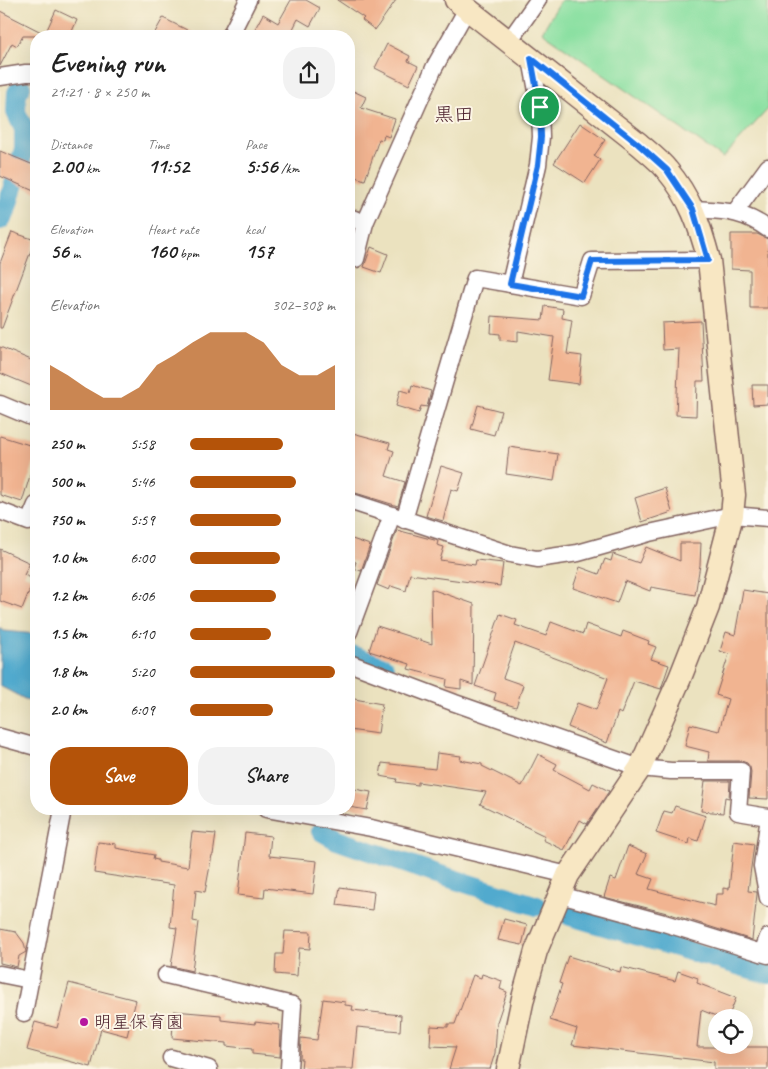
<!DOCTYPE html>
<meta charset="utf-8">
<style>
body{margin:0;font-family:Caveat,"Klee One",sans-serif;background:#f2f2f2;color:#222;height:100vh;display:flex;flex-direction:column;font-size:19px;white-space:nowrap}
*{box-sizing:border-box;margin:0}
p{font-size:16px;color:#767676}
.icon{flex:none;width:28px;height:28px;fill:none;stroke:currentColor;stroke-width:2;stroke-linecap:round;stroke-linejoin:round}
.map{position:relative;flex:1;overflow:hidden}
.panel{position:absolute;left:30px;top:30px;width:325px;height:785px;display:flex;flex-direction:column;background:#fff;border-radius:20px;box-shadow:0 5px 20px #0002}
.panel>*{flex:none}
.controls{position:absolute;left:708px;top:1009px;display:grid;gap:10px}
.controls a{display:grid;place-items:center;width:45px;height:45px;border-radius:50%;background:#fff;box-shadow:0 5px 20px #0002;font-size:25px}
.pin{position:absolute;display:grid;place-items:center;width:42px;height:42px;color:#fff;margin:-21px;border:2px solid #fff;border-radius:50%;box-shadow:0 1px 5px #0007}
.round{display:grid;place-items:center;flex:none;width:52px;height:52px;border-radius:20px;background:#f2f2f2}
.head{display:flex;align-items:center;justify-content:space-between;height:85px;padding:0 20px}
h1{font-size:28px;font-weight:700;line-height:38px}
.metrics{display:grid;grid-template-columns:repeat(3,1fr);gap:8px;height:85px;padding:5px 20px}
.metrics div{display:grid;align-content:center}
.metrics b{font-size:21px;font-weight:700}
.metrics small{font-size:14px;font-weight:400}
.metrics p{font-size:14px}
.chart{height:140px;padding:10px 20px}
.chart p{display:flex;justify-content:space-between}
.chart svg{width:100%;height:90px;margin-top:5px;fill:#b45309;opacity:.7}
.cta{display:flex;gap:10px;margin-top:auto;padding:10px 20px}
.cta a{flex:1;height:58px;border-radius:20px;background:#b45309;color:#fff;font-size:20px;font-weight:700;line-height:58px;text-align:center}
.cta a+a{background:#f2f2f2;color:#222}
ul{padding:0 20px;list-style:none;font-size:16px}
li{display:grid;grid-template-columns:80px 60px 1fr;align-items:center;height:38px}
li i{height:12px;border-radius:6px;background:#b45309}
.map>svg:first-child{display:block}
</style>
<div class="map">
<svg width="768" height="1069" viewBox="0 0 768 1069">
<rect width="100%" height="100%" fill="#fcf5e5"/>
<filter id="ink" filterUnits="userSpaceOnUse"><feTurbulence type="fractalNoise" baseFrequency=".02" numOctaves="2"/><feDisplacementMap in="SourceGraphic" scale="10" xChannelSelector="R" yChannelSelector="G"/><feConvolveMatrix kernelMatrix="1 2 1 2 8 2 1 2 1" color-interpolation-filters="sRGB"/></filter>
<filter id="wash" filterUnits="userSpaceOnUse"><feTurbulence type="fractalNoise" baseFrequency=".0096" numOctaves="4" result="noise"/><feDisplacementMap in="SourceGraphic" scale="20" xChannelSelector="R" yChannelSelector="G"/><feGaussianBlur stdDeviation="1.12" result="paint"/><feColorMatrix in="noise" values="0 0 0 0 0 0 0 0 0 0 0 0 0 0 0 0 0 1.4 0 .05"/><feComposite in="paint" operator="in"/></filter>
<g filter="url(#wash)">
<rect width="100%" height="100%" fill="#ebe2bf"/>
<path fill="#8be0a2" stroke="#6a8066" d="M 561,0 L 768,0 L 768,109 L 723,158 L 542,32 Z"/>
<path fill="#51aace" stroke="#4e647c" d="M 0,628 L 4,631 L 36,634 L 36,705 L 0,686 Z"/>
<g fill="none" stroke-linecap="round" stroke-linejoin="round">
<g stroke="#51aace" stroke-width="20">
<path d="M 0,220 L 5,214 L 24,149 L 24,129 L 16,112 L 17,93 L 21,87"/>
<path d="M 349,654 L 384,667"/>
<path d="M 321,831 L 337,840 L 428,871 L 537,906"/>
<path d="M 570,916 L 768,974"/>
</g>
</g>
<g id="blocks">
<g fill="#f1b491">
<path d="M 291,0 L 306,0 L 320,8 L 310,26 L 298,19 L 292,31 L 302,36 L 251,36 L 263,14 L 278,23 Z"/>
<path d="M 337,0 L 396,0 L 375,30 L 362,20 L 364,18 Z"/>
<path d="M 56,10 L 77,20 L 70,36 L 23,36 L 17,46 L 12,43 L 0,66 L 0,11 L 45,34 Z"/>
<path d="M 163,18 L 199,36 L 153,36 Z"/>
<path d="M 387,44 L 410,56 L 408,61 L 418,66 L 409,85 L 375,68 Z"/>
<path d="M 349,89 L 366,97 L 361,108 L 395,119 L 389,137 L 384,135 L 383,140 L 379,139 L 365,180 L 349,175 Z"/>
<path d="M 580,123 L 605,140 L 594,156 L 600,160 L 585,183 L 554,163 Z"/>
<path d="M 0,151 L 36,166 L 36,192 L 0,176 Z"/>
<path d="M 12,232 L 35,240 L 2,328 L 0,328 L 0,263 Z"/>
<path d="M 731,234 L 757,234 L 768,239 L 768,308 L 750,308 L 750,270 L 731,269 Z"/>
<path d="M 371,247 L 388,254 L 381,273 L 364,267 Z"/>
<path d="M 545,306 L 563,309 L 562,318 L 572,320 L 567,354 L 582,356 L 579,384 L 548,380 L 554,337 L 518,331 L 518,342 L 500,340 L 500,334 L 491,333 L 492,316 L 543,320 Z"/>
<path d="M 701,321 L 704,381 L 697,381 L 696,416 L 676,415 L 679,349 L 663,350 L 662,323 Z"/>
<path d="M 0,347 L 36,362 L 36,388 L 0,373 Z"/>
<path d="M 412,385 L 431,391 L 427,407 L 421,406 L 419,413 L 396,406 L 400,390 L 410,393 Z"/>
<path d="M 752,385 L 768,385 L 768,404 L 753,405 Z"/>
<path d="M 478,405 L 501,411 L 494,435 L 471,429 Z"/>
<path d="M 349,432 L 390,443 L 388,449 L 394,451 L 386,476 L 405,482 L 398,506 L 349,491 Z"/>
<path d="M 0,436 L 36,447 L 36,456 L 22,502 L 0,495 Z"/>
<path d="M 509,447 L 558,454 L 554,481 L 506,474 Z"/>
<path d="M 441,466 L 464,473 L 458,491 L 451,489 L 443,521 L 426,516 Z"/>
<path d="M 665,488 L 672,512 L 642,522 L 635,498 Z"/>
<path d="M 397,530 L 438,541 L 437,545 L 444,547 L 440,560 L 475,565 L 476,560 L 503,563 L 500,586 L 410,574 L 406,591 L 391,586 L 389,590 L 377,585 Z"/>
<path d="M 349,538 L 370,545 L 361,571 L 354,568 L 356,562 L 349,560 Z"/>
<path d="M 680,543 L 701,543 L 700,565 L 695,595 L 651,587 L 650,591 L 625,581 L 617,603 L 573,588 L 580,567 L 599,574 L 605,559 L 611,561 L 613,554 L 639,563 L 646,547 L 680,561 Z"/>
<path d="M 0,549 L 30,563 L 24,575 L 34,579 L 22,609 L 0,601 Z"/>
<path d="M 431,589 L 474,604 L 473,685 L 461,681 L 461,689 L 446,687 L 447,679 L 408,669 L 410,664 L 369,651 L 377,626 L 432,644 Z"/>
<path d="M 743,590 L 768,594 L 768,799 L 749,798 L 751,772 L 750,767 L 747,763 L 741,761 L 708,761 L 709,752 L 685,746 L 690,724 L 719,731 L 728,699 L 716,695 L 729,654 L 720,651 L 726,632 L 735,635 Z"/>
<path d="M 500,614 L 517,620 L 515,625 L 546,636 L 551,622 L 583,634 L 586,624 L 621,637 L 623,631 L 649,641 L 648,644 L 656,647 L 651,659 L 669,665 L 661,689 L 634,681 L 621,714 L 618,712 L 607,743 L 568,727 L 577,703 L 596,710 L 608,678 L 515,643 L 503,678 L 523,685 L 516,707 L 494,700 L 496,693 L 475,686 Z"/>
<path d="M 349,698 L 382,704 L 378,734 L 349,730 Z"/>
<path d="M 437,753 L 461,756 L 460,760 L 482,764 L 482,766 L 522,786 L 538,754 L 557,764 L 554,770 L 590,789 L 593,783 L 609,791 L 587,824 L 580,820 L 564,850 L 543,840 L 545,836 L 480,804 L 486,792 L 418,782 L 418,785 L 396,782 L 397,779 L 380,776 L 382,763 L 435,769 Z"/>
<path d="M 705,781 L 730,781 L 729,798 L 725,797 L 723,813 L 701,811 Z"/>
<path d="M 349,788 L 371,792 L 367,810 L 349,807 Z"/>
<path d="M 675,806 L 706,816 L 698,841 L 690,838 L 689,844 L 656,833 L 664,811 L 672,813 Z"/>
<path d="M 192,832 L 216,834 L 213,855 L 212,855 L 205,892 L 196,890 L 193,921 L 198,922 L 192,971 L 171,966 L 177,928 L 170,927 L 174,885 L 94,873 L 98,842 L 116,844 L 116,848 L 154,855 L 153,859 L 158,860 L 158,862 L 188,867 Z"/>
<path d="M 245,833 L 271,836 L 269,856 L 317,861 L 313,894 L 265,888 L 264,898 L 238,895 Z"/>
<path d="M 734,841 L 754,844 L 748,891 L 757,892 L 757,894 L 752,940 L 667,913 L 604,897 L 610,878 L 616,880 L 628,846 L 647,854 L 638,874 L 653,879 L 649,889 L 715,906 L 716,894 L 723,894 L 723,888 L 729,889 Z"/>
<path d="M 340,887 L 374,892 L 372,910 L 337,905 Z"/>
<path d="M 504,919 L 527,925 L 522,945 L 498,940 Z"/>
<path d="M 0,929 L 16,932 L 24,943 L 26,952 L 19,956 L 17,967 L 0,963 Z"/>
<path d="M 285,931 L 311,932 L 310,949 L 299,948 L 297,976 L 275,974 L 276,954 L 283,954 Z"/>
<path d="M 568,956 L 620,972 L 621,967 L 675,981 L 678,971 L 698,978 L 697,983 L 736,998 L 728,1018 L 721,1018 L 701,1010 L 697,1047 L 768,1047 L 768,1069 L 714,1069 L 714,1062 L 572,1045 L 577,1029 L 550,1020 L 562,984 L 559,983 Z"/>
<path d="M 482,974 L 502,981 L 500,989 L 507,992 L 497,1022 L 495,1053 L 490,1069 L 449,1069 L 456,1047 L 430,1046 L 431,1026 L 448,1027 L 448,1024 L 455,1024 L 473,975 L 481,978 Z"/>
<path d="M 69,983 L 136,1000 L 127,1036 L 101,1029 L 91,1067 L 27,1050 L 35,1022 L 57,1028 Z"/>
<path d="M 323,999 L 345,1002 L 345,1005 L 353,1006 L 352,1010 L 401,1015 L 400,1031 L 357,1027 L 353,1069 L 301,1069 L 302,1059 L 300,1059 L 301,1038 L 317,1040 Z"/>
<path d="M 174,1011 L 221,1015 L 221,1020 L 255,1024 L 255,1022 L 280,1025 L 279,1031 L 281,1031 L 280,1057 L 252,1054 L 252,1049 L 226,1046 L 226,1043 L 172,1038 Z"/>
</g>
</g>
</g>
<g filter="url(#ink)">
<use href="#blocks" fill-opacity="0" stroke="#82635f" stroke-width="1"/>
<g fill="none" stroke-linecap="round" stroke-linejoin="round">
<defs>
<g id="street">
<path d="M 230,36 L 248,0"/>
<path d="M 509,41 L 538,0"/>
<path d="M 0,77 L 26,73 L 36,73"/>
<path d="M 693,209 C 724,211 742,210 768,229"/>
<path d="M 735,212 L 768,167"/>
<path d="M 349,217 L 365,223 L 434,68 L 467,9"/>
<path d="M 356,259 L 365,223"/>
<path d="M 510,284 L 538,165 L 541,137 L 540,107 L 531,59"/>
<path d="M 0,404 L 36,419"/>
<path d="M 349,501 L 510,554 L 537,559 L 578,553 L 649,533 L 732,515 L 768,518"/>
<path d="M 0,511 L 29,522 L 36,505"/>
<path d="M 404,520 L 475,278 L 581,296 L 592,261 L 709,260"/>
<path d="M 349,632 L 392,515"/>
<path d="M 349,663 L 455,703 L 640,768 L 671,771 L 741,771 L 738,812 L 768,817"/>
<path d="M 0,737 L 36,747"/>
<path d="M 266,809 L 371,828 L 568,875"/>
<path d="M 768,824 L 762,866 L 768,898"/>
<path d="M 560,895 L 664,923 L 768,955"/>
<path d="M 762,953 L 768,937"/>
<path d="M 0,974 L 30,980"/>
<path d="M 166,975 L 293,1005 L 289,1069"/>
<path d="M 24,1013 L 63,809"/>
<path d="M 171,1058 L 209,1069"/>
</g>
<path id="secondary" d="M 456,0 L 639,144 C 648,152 659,160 667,170 C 690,197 700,226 709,260 L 734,495 L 732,515 L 708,607 L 680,678 L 640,768 L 568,875 L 536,951 L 523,998 L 508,1069"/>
</defs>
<use href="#street" stroke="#82635f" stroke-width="19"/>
<use href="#secondary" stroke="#82635f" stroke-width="25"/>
<use href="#street" stroke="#fff" stroke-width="16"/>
<use href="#secondary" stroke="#f8e7c3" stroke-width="22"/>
</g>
</g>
<g fill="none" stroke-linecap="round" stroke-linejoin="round" filter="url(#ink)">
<defs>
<path id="route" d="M 531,58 L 638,144 L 667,170 L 693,209 L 708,260 L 592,261 L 581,296 L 510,284 L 538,165 L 541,137 L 540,107 Z"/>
</defs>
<use href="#route" stroke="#fff" stroke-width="10"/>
<use href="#route" stroke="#1a73e8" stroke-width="6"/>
</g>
<circle fill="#b5179e" stroke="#fcf5e5" stroke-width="2" cx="84" cy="1022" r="5"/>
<g text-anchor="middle" stroke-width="4" stroke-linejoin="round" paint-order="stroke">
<g font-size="18" fill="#4a1f2b" stroke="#fcf5e5" text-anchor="start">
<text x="94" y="1028">明星保育園</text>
</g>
<g font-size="20" fill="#4a1f2b" stroke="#fcf5e5">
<text x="454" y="121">黒田</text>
</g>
</g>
</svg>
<div class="controls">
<a><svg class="icon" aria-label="locate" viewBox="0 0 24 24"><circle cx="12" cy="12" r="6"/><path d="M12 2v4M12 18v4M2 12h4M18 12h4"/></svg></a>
</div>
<div class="pin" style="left:540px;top:107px;background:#1e9e55"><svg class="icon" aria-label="arrive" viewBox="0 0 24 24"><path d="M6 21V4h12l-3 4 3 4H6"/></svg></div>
<section class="panel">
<div class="head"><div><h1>Evening run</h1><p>21:21 · 8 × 250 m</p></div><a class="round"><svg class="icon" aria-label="share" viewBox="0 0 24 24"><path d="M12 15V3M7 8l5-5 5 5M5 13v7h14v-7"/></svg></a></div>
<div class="metrics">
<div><p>Distance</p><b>2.00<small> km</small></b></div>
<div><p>Time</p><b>11:52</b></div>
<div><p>Pace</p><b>5:56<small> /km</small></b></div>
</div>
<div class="metrics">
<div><p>Elevation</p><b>56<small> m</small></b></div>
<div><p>Heart rate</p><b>160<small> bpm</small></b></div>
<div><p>kcal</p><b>157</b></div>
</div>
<div class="chart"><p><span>Elevation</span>302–308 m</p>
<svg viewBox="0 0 160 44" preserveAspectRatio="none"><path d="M0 44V22L10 27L20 33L30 38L40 38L50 33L60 22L70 17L80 11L90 6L100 6L110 6L120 11L130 22L140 27L150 27L160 22V44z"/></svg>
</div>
<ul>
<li><b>250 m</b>5:58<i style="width:64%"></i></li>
<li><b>500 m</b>5:46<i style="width:73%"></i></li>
<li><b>750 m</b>5:59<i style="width:63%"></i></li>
<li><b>1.0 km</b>6:00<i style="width:62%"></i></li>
<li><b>1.2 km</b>6:06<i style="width:59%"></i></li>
<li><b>1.5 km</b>6:10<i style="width:56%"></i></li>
<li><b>1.8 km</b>5:20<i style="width:100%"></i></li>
<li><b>2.0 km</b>6:09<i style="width:57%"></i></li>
</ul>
<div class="cta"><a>Save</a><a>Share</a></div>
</section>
</div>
